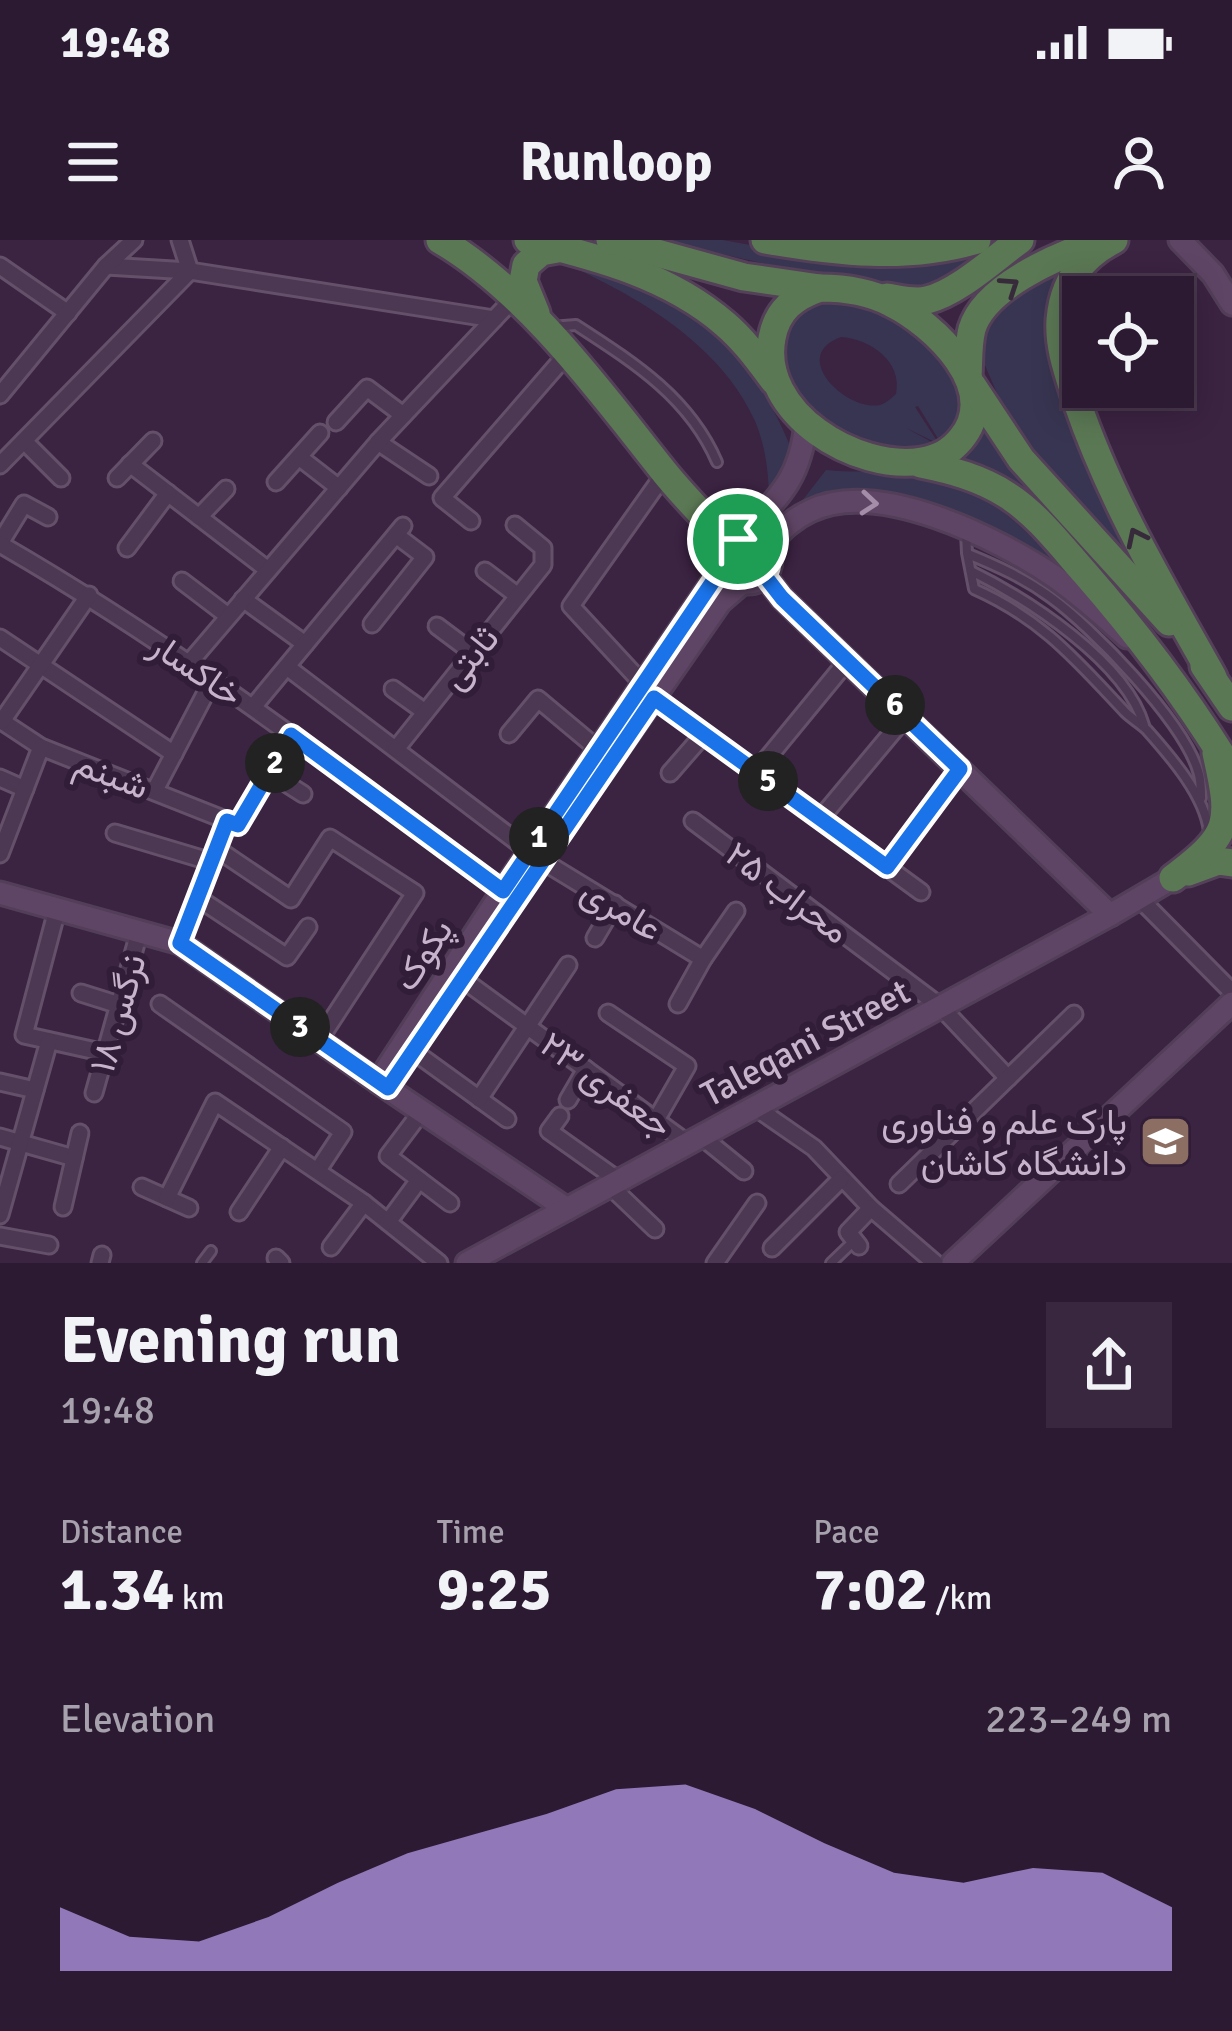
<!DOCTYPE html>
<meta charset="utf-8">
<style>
body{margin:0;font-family:Signika,Vazirmatn,sans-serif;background:#38273e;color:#f1f3f6;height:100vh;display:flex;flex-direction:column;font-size:45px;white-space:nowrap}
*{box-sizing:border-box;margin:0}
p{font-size:39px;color:#a6a1ac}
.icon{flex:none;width:66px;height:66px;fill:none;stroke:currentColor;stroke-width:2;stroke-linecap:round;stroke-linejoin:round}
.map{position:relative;height:1023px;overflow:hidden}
.details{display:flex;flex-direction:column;background:#2c1a32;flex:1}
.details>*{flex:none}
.fabs{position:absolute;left:1062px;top:36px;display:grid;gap:24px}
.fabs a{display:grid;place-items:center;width:132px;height:132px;border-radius:0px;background:#2c1a32;box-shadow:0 6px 30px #0003,0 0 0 3px #48384d;font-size:60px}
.pin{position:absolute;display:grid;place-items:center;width:102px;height:102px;color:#fff;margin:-51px;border:6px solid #fff;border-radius:50%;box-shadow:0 3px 12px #0007}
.km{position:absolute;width:60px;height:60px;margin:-30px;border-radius:50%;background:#222;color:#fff;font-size:33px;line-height:60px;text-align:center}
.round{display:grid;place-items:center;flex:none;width:126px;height:126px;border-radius:0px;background:#38273e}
.summary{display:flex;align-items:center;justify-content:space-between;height:204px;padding:0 60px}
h1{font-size:66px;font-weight:700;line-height:90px}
.figures{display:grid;grid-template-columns:repeat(3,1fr);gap:18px;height:204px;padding:12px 60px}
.figures div{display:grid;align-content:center}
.figures b{font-size:60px;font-weight:700}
.figures small{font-size:33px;font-weight:400}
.figures p{font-size:33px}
.chart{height:336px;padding:24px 60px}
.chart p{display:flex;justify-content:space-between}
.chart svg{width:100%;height:216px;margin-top:12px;fill:#bca0f2;opacity:.7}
.status{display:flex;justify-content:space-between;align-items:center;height:84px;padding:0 60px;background:#2c1a32;direction:ltr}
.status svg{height:33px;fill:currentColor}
header{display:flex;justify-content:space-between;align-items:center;height:156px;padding:0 60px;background:#2c1a32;font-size:54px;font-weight:700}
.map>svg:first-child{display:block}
</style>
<div class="status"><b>19:48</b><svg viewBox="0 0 49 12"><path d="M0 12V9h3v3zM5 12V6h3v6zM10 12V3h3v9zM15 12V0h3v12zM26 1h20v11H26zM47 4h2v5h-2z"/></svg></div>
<header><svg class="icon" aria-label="menu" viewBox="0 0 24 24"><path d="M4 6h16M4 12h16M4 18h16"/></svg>Runloop<svg class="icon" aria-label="person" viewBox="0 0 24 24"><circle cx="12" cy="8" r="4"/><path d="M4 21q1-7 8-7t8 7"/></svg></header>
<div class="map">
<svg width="1232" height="1023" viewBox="0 0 1232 1023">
<rect width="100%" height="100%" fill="#3b2342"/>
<g fill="#383552" fill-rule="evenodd">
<path d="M 661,0 L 723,0 L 794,13 L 956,14 L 1007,1 C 985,14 959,36 936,45 C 900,60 709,10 661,0 Z"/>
<path d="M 550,17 C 590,30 639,39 675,62 C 731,96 766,148 791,208 L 769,254 C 768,228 765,205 755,181 C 719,100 627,50 550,17 Z"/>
<path d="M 1053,32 L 1056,36 L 1044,78 L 1045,101 L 1083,211 L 1138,335 L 1013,190 L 977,107 L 991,69 Z"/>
<path d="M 837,61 L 838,64 L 840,61 C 852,64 866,65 877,70 C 911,84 970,132 962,174 C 960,185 949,196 942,205 L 918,166 L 915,167 L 939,204 L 906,188 L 939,206 C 893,221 834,197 803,161 C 798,154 789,147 786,139 C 784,133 785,126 785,120 C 783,96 786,87 802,69 L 810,73 L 804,68 L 820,62 ZM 841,97 C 871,99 903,122 896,154 C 893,157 885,164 880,165 C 847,172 788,116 841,97 Z"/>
<path d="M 980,171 L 1114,338 L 1109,342 L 953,218 Z"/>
<path d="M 826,230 C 848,233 871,230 893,233 C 980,243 1013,272 1067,338 L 939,272 L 795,270 Z"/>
</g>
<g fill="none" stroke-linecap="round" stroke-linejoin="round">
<defs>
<g id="lane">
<path d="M 551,87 L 576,85 C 633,122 689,157 717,222"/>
<path d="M 966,292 L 967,313 L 974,349 C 1042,379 1076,420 1125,472 C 1132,479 1140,483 1147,490 C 1171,517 1205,556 1209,592"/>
<path d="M 968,314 C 997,326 1024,338 1050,357 C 1092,387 1183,481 1198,531 C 1201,539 1201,550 1201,558"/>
<path d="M 971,331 C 1028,359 1126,422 1144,485"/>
<path d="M 202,1023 L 211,1011"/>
<path d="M 831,1023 L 855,1000"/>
</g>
<g id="street">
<path d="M 0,26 L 68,73"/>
<path d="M 106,26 L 190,31 L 494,79"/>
<path d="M 0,155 L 106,26 L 134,0"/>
<path d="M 336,182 L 367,148 L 403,175"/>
<path d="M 24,201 L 61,238"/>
<path d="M 378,202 L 429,236"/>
<path d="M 299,217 L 339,248"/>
<path d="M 130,224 L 268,330"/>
<path d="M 0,225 L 190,31 L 180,0"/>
<path d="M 117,238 L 153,201"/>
<path d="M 276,242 L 320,193"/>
<path d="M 199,277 L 226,249"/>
<path d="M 471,281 L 442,258 L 567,114"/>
<path d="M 0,303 L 24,264 L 48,277"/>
<path d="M 0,304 C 177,406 339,530 503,651"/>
<path d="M 127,308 L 168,253"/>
<path d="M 485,331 L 518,356"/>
<path d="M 182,341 L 228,376"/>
<path d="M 243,359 L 305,404"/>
<path d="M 372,384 L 425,317 L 396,295"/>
<path d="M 437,386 L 473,413"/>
<path d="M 0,398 L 174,514"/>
<path d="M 189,423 L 378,202 L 514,58"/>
<path d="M 287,427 L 529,611"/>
<path d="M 643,444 L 571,366 L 665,233"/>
<path d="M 393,449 L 425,472"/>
<path d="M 654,457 L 921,652"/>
<path d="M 253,467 L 403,286"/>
<path d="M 0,480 L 41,507 L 228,581"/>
<path d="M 2,481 L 89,355"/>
<path d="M 509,494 L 538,459 L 599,510"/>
<path d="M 396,509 L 543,325 L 543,308 L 515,285"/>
<path d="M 756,532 L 848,420"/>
<path d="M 270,533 L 303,554"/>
<path d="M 670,533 L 704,494"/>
<path d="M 0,538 L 25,549"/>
<path d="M 155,550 L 213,439"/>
<path d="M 820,579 L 906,476"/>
<path d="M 228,581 L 238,585 L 291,495"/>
<path d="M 693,581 L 941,767 L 1008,838"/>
<path d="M 115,593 L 212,622"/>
<path d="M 217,609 L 291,659 L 330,598 L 415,653 L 319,800"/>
<path d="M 0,614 L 41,507"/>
<path d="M 541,620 L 703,719"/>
<path d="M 887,627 L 960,529"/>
<path d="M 198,658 L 287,717 L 308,687"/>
<path d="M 1140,659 L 1232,752"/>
<path d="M 57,670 L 24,795 L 105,813"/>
<path d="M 595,698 L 615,664"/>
<path d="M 180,703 L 228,581"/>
<path d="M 461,738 L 687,903"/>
<path d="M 81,753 L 119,765"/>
<path d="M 160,764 L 343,892 L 318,930"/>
<path d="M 678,764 L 703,719 L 736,671"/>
<path d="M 608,773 L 687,826 L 656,880"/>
<path d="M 413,811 L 507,879"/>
<path d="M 0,842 L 35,850"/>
<path d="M 94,853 L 139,693"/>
<path d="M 479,859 L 568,725"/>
<path d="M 568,860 L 586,829"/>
<path d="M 755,867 L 814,908 L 871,968 L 935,1023"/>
<path d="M 422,871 L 388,916 L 450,963"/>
<path d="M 560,876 L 549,891 L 618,940"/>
<path d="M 701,896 L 744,931"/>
<path d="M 0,897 L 74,918"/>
<path d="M 899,944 L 1074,774"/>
<path d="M 609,945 L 655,989"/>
<path d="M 142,947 L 189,968"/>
<path d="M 167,958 L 215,862 L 364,963 L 439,1023"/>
<path d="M 63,967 L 80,893"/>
<path d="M 239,972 L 282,907"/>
<path d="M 0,975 L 49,801"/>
<path d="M 388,982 L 419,940"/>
<path d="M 0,996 L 49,1005"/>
<path d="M 859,1006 L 848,992 L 871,968"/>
<path d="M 331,1007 L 364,963"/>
<path d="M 772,1008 L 841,939"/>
<path d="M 276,1018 L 281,1023"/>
<path d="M 100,1023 L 102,1015"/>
<path d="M 715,1023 L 757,963"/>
</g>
<g id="secondary">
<path d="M 1180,0 L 1213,34 L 1232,64"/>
<circle cx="748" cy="320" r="23"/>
<path d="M 738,299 C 777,258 800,242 806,183"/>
<path d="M 767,307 C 779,292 792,279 810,271 C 877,238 998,298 1055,337 C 1080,355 1104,376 1127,397"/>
<path d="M 765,336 L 782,358 L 1110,675"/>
<path d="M 552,604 L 720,362 L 742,343"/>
<path d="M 0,653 L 180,703 L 378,842 L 567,969"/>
<path d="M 378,842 L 503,651 L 724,325"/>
<path d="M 467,1023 L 1110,675 L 1173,638"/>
<path d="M 953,1023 L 1232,763"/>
</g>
<g id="highway">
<path d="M 440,0 C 527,51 599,150 661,228 C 682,255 707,279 730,305"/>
<path d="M 528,0 C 597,17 670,36 725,84 C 744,100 759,121 774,141"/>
<path d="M 610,0 L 744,37 L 820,48"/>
<path d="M 765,0 C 836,12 907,21 977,0"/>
<path d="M 1114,0 C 1081,17 1063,42 1060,80 C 1058,108 1069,136 1077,162 C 1110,259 1163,348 1213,437"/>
<path d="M 820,48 C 845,48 868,51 891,63 C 934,84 1003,149 961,199 C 950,212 939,218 922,221 C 857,232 758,173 772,98 C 777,70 794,57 820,48 Z"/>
<path d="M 887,57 C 900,59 914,63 927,60 C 957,53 994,19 1020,0"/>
<path d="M 536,73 L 523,41 L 526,25 L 541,12 L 563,8"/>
<path d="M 968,137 C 969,121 968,104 972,89 C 984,48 1054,17 1093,4"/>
<path d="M 972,145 L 1021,219 L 1169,382"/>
<path d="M 921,224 C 951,230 981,238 1007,255 C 1037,274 1061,306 1085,333 C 1139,395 1189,461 1232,532"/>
<path d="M 1204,426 L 1232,467"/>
<path d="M 1188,632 L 1218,621 L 1232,623"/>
<path d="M 1173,638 C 1231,594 1232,584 1216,513"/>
</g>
</defs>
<use href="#lane" stroke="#645069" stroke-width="14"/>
<use href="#street" stroke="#645069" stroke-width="21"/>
<use href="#secondary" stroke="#523e58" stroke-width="27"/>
<use href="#highway" stroke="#544059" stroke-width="33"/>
<use href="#lane" stroke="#4c3852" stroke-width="8"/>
<use href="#street" stroke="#4c3852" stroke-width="15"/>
<use href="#secondary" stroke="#5f4565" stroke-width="21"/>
<use href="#highway" stroke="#5b7854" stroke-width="27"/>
</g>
<defs><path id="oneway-chevron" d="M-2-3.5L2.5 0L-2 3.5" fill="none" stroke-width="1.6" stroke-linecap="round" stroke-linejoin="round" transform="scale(3)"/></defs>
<g stroke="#372b3b">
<use href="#oneway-chevron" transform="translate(1010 46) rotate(-34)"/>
<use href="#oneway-chevron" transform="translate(1136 297) rotate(-116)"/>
</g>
<use stroke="#a38da8" href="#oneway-chevron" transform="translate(869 263) rotate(5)"/>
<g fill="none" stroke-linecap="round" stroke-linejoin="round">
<defs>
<path id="route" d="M 748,297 C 769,302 775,318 765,336 L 782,358 L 960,529 L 887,627 L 654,458 L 388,848 L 180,703 L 227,581 L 238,585 L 291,495 L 503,651 L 724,325 C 725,308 732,300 748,297 Z"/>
</defs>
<use href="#route" stroke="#fff" stroke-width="24"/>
<use href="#route" stroke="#1a73e8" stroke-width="15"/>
</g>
<defs>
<symbol id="university-square" viewBox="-11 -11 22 22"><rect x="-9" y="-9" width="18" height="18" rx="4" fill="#8d6e63" stroke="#311d37"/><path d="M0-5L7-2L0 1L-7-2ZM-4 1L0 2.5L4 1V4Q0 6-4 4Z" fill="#fff"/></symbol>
</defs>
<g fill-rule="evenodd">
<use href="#university-square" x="1136" y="872" width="59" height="59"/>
</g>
<g text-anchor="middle" stroke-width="12" stroke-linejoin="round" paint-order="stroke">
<g font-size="36" fill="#c7b4cc" stroke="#311d37">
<text transform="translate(469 417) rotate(-51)" y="13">ثابتی</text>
<text transform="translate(197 429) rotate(34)" y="13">خاکسار</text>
<text transform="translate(112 534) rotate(21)" y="13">شبنم</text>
<text transform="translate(788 652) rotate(37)" y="13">محراب ۲۵</text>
<text transform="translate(622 669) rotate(31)" y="13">عامری</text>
<text transform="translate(422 714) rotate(-57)" y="13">پکوک</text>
<text transform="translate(117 773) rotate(-74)" y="13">نرگس ۱۸</text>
<text transform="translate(805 802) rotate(-28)" y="13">Taleqani Street</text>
<text transform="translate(607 844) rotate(36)" y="13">جعفری ۲۳</text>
</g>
<g font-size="36" fill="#c7b4cc" stroke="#311d37" text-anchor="end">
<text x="1127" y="894">پارک علم و فناوری<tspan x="1127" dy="41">دانشگاه کاشان</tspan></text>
</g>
</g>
</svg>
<div class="fabs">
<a><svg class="icon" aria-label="locate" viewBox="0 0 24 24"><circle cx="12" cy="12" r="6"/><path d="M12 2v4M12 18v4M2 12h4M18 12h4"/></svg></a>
</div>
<div class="pin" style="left:738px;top:299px;background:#1e9e55"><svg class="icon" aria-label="arrive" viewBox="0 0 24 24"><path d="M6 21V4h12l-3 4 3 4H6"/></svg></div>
<b class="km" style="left:539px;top:597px">1</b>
<b class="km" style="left:275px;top:523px">2</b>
<b class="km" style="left:300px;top:787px">3</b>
<b class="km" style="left:768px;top:541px">5</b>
<b class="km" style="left:895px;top:465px">6</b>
</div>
<section class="details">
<div class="summary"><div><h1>Evening run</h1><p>19:48</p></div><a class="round"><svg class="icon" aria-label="share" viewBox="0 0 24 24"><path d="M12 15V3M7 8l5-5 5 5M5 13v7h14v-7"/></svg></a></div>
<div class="figures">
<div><p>Distance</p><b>1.34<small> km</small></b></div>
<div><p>Time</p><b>9:25</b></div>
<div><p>Pace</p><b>7:02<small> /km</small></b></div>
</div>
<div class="chart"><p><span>Elevation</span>223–249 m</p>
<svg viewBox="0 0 160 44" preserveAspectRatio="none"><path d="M0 44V31L10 37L20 38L30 33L40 26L50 20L60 16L70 12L80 7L90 6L100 11L110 18L120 24L130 26L140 23L150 24L160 31V44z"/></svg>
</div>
</section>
